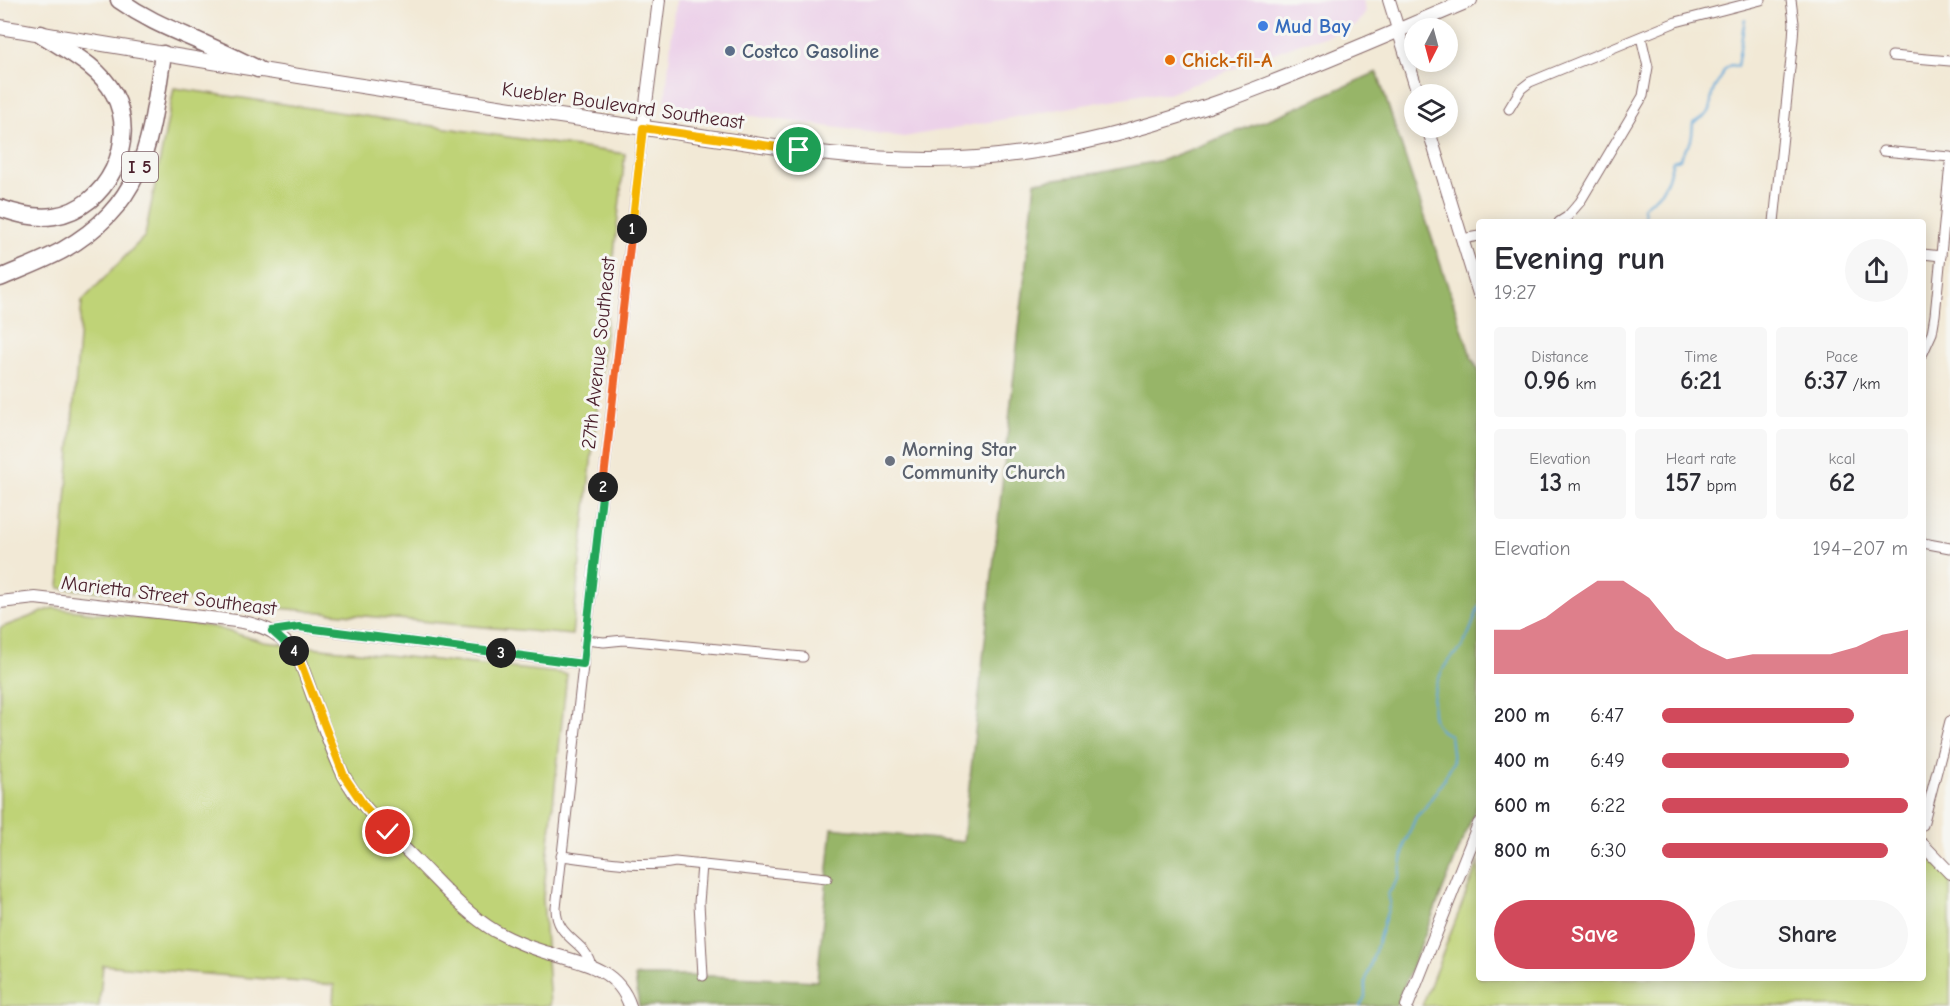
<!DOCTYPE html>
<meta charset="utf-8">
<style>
body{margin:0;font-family:"Comic Neue",sans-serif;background:#f7f7f7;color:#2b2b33;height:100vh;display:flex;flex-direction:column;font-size:22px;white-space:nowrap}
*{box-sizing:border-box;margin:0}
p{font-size:20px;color:#7c7c81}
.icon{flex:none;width:33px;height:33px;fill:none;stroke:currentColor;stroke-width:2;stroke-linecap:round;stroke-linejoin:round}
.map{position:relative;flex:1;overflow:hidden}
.panel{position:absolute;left:1476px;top:219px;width:450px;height:762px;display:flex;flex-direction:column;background:#fff;border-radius:6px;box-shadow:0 3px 15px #0003}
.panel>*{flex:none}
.needle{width:39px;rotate:186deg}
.buttons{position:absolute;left:1404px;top:18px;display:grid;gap:12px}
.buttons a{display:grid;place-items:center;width:54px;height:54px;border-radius:50%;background:#fff;box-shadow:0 3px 15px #0003;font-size:30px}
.pin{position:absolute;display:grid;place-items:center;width:51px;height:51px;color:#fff;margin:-26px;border:3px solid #fff;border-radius:50%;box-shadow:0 2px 6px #0007}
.km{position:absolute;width:30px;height:30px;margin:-15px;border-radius:50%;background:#222;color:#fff;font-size:16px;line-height:30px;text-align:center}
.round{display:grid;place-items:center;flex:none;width:63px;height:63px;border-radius:32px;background:#f7f7f7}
.overview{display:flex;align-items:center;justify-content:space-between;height:102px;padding:0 18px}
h1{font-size:33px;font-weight:700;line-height:45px}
.stats{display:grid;grid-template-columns:repeat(3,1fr);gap:9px;height:102px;padding:6px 18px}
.stats div{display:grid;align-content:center;border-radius:6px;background:#f7f7f7;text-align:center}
.stats b{font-size:26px;font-weight:700}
.stats small{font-size:16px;font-weight:400}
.stats p{font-size:16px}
.chart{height:168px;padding:12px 18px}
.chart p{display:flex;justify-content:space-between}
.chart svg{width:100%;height:108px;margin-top:6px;fill:#d1495b;opacity:.7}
.cta{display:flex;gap:12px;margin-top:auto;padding:12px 18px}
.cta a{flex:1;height:69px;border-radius:36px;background:#d1495b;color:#fff;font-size:24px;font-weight:700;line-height:69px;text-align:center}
.cta a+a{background:#f7f7f7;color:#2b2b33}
ul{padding:0 18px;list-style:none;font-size:20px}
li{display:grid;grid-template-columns:96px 72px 1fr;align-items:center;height:45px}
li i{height:15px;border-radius:8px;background:#d1495b}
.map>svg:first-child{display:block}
</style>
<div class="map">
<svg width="1950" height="1006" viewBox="0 0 1950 1006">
<rect width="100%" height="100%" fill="#f6f6f2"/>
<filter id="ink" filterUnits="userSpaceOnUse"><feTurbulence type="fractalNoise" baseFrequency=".0167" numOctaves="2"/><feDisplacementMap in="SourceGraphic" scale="12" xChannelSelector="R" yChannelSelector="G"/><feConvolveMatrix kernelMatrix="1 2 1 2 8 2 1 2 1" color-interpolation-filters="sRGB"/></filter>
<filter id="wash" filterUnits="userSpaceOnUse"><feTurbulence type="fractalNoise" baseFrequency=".008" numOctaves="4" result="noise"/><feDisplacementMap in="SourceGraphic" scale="24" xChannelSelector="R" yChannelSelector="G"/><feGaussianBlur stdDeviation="1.35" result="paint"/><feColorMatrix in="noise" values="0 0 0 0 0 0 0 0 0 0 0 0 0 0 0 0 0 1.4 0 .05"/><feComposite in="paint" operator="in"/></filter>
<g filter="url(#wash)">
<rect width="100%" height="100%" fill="#f2e9d6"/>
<path fill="#ecd1e9" d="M 675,0 L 1363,0 L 1366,12 L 1357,25 L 1327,36 L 1300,43 L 1168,94 L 1145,94 L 904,137 L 665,104 Z"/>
<g fill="#bfd377" stroke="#847951" stroke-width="1.5">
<path d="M 174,88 L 625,154 L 572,635 L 59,588 L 82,301 L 145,236 Z"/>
<path d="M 53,608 L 214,627 L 264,642 L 567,674 L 543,898 L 550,1006 L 333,1006 L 334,985 L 103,965 L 99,1006 L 0,1006 L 0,628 Z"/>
<path d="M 1923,852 L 1950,877 L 1950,1006 L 1422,1006 L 1479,861 L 1479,978 L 1923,978 Z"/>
</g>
<path fill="#97b568" stroke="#706a4a" stroke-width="1.5" d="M 1377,72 L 1472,359 L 1479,371 L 1479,800 L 1396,1006 L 639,1006 L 635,976 L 711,976 L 817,981 L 832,828 L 963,842 L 1035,182 L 1098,173 L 1163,160 L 1282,114 Z"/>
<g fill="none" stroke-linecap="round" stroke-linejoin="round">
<g stroke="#63a8d9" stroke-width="2">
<path d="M 1644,222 L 1645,213 L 1643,207 C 1665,191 1666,187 1673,161 L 1680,159 C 1682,149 1686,150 1690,143 C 1693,136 1692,130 1693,123 C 1722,108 1704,108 1715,87 C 1719,80 1722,79 1724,70 L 1730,65 L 1737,66 L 1745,19"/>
<path d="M 1360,1006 L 1365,997 L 1365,983 L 1390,903 L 1388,894 L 1399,878 L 1405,843 L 1416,817 L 1424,809 L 1443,781 L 1453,762 L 1450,735 C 1420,725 1435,678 1449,660 C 1452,656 1457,654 1460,650 C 1469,637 1474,621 1479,606"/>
</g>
</g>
</g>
<g filter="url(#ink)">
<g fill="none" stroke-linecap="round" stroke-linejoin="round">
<defs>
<g id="street">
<path d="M 1892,56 L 1950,61"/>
<path d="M 1509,109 L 1521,89 L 1530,82 L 1676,22 L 1761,0"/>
<path d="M 1883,151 L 1950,157"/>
<path d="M 1559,222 L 1567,217 L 1580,202 L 1643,96 L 1648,67 L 1641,37"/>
<path d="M 1774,222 L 1793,39 L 1794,23 L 1791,0"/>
<path d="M 1462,239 L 1479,236"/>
<path d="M 1923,254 L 1941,256"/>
<path d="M 1923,353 L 1932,333 L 1935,315 L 1950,164"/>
<path d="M 1923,543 L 1950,548"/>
<path d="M 272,631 L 299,627 L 583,664"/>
<path d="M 585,640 L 604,642 L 624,640 L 803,657"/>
<path d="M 1923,825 L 1950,721"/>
<path d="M 561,856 C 598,860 637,869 675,862 L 827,878"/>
<path d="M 702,865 L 699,903 L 703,976"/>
<path d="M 591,965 C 585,940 556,939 556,908 L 643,128"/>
</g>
<g id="secondary">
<path d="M 1389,0 L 1418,94"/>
<path d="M 643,128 L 659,0"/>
<path d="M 1428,128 L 1479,294"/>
<path d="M 0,602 L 35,598 L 236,621 C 264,625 284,634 299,659 C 314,697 325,737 343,774 C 360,808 391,834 417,861 C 442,886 465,913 495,931 C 510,939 526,946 542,951 C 577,962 617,966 630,1006"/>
<path d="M 1923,845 L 1950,873"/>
<path d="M 1407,1006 L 1479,824"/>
</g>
<path id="primary" d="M 0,27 C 219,63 438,100 659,130 C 749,142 838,160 929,160 C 967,160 1005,156 1042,150 C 1188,126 1334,57 1470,0"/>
<g id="highway">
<path d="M 119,0 C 147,20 171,29 203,43 C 221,51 240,60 258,69"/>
<path d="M 0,208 C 17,214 35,219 54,216 C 107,208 139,142 114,94 C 99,66 67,51 41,34"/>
<path d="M 0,278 C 21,269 43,261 63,250 C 147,202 150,140 163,54"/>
</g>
</defs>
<use href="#street" stroke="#856667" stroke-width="11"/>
<use href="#secondary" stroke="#856667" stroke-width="14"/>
<use href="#primary" stroke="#856667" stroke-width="16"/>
<use href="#highway" stroke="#856667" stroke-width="19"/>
<use href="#street" stroke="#fff" stroke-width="9"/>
<use href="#secondary" stroke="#fff" stroke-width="12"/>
<use href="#primary" stroke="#fff" stroke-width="14"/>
<use href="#highway" stroke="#fff" stroke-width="16"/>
</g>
</g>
<g fill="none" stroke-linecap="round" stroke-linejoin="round" filter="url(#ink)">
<defs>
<path id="split-1" d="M 632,229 L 643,128 L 799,150"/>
<path id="split-2" d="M 603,487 L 632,229"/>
<path id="split-3" d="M 501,653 L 583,664 L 603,487"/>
<path id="split-4" d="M 294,651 L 272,631 L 299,627 L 501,653"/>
<path id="split-5" d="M 294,651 L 299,659 L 344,776 L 365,807 L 388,832"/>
</defs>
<use href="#split-1" stroke="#fff" stroke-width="12"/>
<use href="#split-2" stroke="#fff" stroke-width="12"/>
<use href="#split-3" stroke="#fff" stroke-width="12"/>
<use href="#split-4" stroke="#fff" stroke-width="12"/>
<use href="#split-5" stroke="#fff" stroke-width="12"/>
<use href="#split-1" stroke="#f5b400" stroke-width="8"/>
<use href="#split-2" stroke="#f0652b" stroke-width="8"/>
<use href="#split-3" stroke="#22a559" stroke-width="8"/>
<use href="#split-4" stroke="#22a559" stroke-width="8"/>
<use href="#split-5" stroke="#f5b400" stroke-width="8"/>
</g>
<circle fill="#3f7fe0" stroke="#f6f6f2" stroke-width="2" cx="1263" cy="26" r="6"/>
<circle fill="#5c6f8a" stroke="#f6f6f2" stroke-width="2" cx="730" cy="51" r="6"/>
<circle fill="#e8710a" stroke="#f6f6f2" stroke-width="2" cx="1170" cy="60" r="6"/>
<circle fill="#6b7280" stroke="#f6f6f2" stroke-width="2" cx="890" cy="461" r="6"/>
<g text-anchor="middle" stroke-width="6" stroke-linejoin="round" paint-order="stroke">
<rect fill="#f6f6f2" stroke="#7e6067" stroke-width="1.5" x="122" y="152" width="36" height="30" rx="4.5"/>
<g font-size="18" font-weight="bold" fill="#4a1f2b">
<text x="140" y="173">I 5</text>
</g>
<g font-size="20" font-weight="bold" fill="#366cbe" stroke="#f6f6f2" text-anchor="start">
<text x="1275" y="33">Mud Bay</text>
</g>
<g font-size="20" font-weight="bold" fill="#4e5e75" stroke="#f6f6f2" text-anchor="start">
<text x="742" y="58">Costco Gasoline</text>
</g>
<g font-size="20" font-weight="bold" fill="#c56008" stroke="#f6f6f2" text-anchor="start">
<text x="1182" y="67">Chick-fil-A</text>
</g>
<g font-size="20" fill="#4a1f2b" stroke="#f6f6f2">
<text transform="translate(623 105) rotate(8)" y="7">Kuebler Boulevard Southeast</text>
<text transform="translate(598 353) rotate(-84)" y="7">27th Avenue Southeast</text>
<text transform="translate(169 595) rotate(7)" y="7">Marietta Street Southeast</text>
</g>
<g font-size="20" font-weight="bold" fill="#5b616d" stroke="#f6f6f2" text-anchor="start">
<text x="902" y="456">Morning Star<tspan x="902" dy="23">Community Church</tspan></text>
</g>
</g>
</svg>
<div class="buttons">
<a><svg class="needle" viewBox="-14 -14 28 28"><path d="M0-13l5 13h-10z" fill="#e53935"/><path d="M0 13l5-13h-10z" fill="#7c7c81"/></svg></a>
<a><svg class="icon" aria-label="layers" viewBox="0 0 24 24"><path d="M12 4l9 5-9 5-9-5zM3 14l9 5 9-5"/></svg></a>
</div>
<div class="pin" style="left:799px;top:150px;background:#1e9e55"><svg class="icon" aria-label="arrive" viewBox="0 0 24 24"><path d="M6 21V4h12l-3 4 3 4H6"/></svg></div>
<div class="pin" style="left:388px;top:832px;background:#d93025"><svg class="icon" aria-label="check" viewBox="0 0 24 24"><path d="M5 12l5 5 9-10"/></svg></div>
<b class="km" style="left:632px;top:229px">1</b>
<b class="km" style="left:603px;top:487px">2</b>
<b class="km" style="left:501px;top:653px">3</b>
<b class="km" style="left:294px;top:651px">4</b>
<section class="panel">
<div class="overview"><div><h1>Evening run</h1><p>19:27</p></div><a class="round"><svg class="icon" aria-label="share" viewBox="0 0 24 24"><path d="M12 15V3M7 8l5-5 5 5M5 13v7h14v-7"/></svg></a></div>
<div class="stats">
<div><p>Distance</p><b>0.96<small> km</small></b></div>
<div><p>Time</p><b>6:21</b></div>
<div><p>Pace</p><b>6:37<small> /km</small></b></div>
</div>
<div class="stats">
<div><p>Elevation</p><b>13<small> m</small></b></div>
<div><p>Heart rate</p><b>157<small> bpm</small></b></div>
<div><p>kcal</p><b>62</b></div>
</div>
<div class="chart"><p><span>Elevation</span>194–207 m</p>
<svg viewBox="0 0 160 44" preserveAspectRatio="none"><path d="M0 44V26L10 26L20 21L30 13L40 6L50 6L60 13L70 26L80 33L90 38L100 36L110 36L120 36L130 36L140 33L150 28L160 26V44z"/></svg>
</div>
<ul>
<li><b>200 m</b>6:47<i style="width:78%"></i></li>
<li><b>400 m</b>6:49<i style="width:76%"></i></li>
<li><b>600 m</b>6:22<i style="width:100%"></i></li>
<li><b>800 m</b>6:30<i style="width:92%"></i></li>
</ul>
<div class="cta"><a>Save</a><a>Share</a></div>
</section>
</div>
